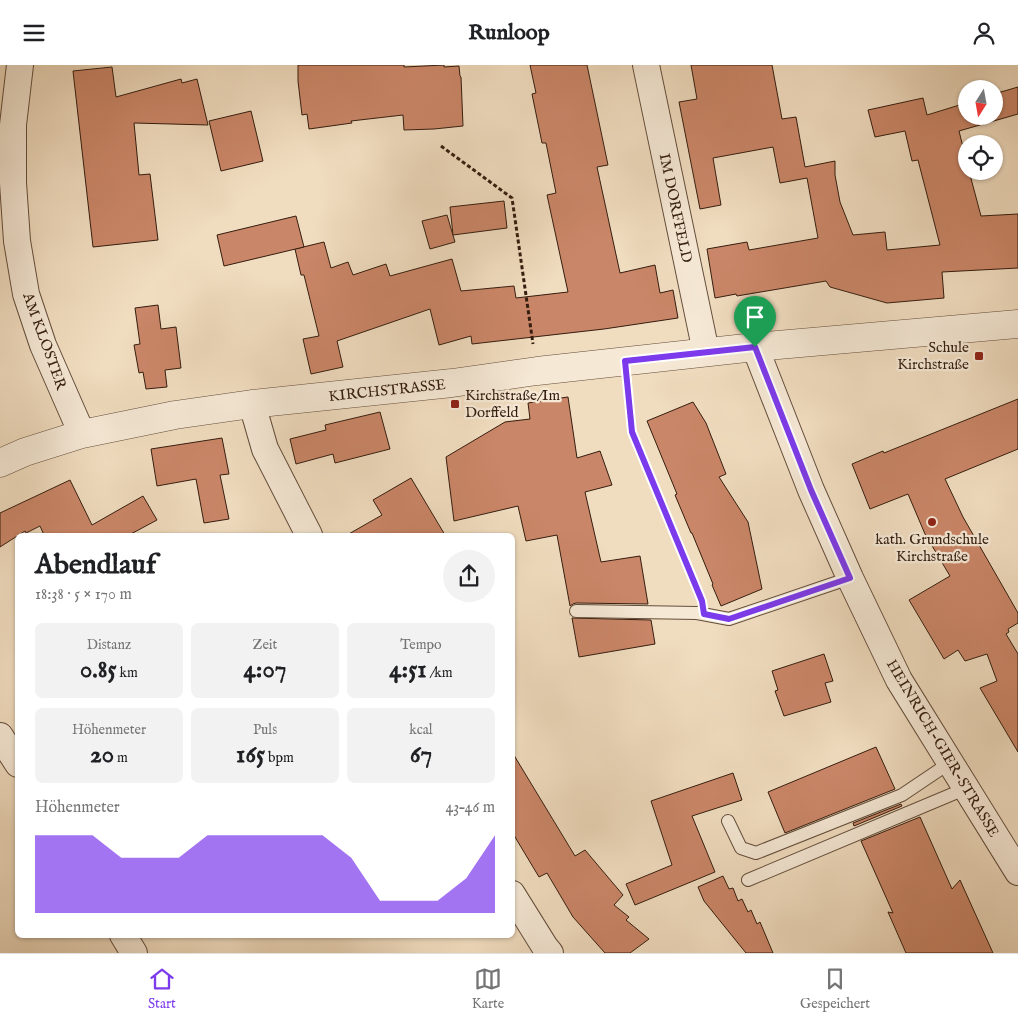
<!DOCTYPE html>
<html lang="de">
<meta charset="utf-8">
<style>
body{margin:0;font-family:"IM FELL English",serif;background:#f2f2f2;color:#202124;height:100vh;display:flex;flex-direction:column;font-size:19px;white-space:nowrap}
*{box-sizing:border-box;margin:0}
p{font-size:16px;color:#757577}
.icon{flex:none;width:28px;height:28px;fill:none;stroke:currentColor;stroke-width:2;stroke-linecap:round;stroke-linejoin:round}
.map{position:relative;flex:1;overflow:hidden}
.drawer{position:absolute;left:15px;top:468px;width:500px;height:405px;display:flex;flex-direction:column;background:#fff;border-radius:8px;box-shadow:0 1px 4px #0004}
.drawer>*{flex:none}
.needle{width:32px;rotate:191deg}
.buttons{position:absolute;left:958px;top:15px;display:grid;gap:10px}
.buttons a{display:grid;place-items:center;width:45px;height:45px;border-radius:50%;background:#fff;box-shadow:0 1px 4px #0004;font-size:25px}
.pin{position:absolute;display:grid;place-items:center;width:42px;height:42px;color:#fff;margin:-51px -21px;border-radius:50% 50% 50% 0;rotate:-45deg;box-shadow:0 0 5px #0007}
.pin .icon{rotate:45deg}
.round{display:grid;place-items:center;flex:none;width:52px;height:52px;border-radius:26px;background:#f2f2f2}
.headline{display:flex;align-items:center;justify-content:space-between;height:85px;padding:0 20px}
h1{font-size:28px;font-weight:700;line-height:38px}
.figures{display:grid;grid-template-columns:repeat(3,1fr);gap:8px;height:85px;padding:5px 20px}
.figures div{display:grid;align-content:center;border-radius:8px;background:#f2f2f2;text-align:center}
.figures b{font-size:25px;font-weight:700}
.figures small{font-size:14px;font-weight:400}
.figures p{font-size:14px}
.chart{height:140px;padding:10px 20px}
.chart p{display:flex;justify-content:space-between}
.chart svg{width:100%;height:90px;margin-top:5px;fill:#7c3aed;opacity:.7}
header{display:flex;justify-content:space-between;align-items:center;height:65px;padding:0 20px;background:#fff;font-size:22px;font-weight:700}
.tab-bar{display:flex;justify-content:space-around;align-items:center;height:70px;border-top:1px solid #e0e0e0;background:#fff;font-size:14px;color:#757577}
.tab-bar a{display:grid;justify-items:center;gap:2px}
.tab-bar .active{color:#7c3aed}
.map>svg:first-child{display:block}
</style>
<header><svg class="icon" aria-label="menu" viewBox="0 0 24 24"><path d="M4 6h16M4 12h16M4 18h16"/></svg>Runloop<svg class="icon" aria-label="person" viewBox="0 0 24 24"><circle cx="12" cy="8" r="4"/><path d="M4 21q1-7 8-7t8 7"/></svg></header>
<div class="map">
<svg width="1018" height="888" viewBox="0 0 1018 888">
<rect width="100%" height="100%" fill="#f0dcbf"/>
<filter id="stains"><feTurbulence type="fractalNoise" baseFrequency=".004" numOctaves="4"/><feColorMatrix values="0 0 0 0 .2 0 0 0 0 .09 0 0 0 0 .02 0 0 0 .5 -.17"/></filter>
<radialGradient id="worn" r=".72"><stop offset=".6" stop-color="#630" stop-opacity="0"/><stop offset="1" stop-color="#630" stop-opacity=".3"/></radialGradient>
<g fill="#ca8668" stroke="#341d0f">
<path d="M 298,0 L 404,0 L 404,2 L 444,0 L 444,2 L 459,1 L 460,11 L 461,12 L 463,61 L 434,64 L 404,65 L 403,50 L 351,56 L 352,58 L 309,64 L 307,49 L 302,50 L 298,16 Z"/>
<path d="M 530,0 L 587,0 L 608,100 L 597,102 L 620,208 L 655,200 L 660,228 L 673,225 L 678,253 L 604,264 L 472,279 L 471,271 L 439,280 L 430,244 L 337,276 L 343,302 L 311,309 L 303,274 L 319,271 L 304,210 L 301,210 L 295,184 L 324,177 L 331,203 L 348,197 L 353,210 L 386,199 L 390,211 L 452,194 L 461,226 L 514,221 L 516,233 L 568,227 L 547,130 L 556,128 L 546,78 L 542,78 L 532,29 L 536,28 Z"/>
<path d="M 691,0 L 772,0 L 782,54 L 796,52 L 805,102 L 835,96 L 835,110 L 840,137 L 853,170 L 885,167 L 887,185 L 940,180 L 918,95 L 912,96 L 905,66 L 875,72 L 868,45 L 923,33 L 927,50 L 966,38 L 966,51 L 994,51 L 994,29 L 1018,22 L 1018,49 L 959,66 L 966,94 L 966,106 L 969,106 L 981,151 L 1018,149 L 1018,203 L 942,207 L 944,233 L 887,238 L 830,222 L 826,216 L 737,231 L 736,229 L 715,233 L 707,184 L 747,177 L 749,185 L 818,173 L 807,113 L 780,118 L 773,82 L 713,93 L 721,140 L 700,144 L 679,37 L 697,34 Z"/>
<path d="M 112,2 L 116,32 L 181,14 L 182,18 L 197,14 L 208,60 L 134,58 L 139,110 L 150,109 L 158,175 L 93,182 L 73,6 Z"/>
<path d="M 251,46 L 263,96 L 221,106 L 209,56 Z"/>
<path d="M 504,136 L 507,163 L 453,170 L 450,142 Z"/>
<path d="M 447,150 L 455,177 L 430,184 L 422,156 Z"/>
<path d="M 296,151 L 304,182 L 224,201 L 217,170 Z"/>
<path d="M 158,240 L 161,264 L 176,262 L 181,303 L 165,305 L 167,322 L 146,324 L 143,307 L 139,308 L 134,280 L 140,279 L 135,243 Z"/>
<path d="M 568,332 L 577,393 L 600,386 L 612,420 L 585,427 L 601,497 L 640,491 L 648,539 L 576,538 L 573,539 L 570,541 L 557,470 L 526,476 L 518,441 L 454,456 L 446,392 L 505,357 L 530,354 L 528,338 Z"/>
<path d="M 1018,334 L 1018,384 L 945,414 L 963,452 L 1018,548 L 1018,558 L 1008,564 L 1009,567 L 1006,569 L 1018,589 L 1018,687 L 980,623 L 997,616 L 987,589 L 965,596 L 958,585 L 944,594 L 909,535 L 950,511 L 925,469 L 908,429 L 870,444 L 852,399 L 883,386 L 884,388 Z"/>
<path d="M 693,337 L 706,358 L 726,409 L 719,412 L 748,457 L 762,524 L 721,541 L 712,520 L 713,519 L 692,468 L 691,468 L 675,430 L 677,429 L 647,356 Z"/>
<path d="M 380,347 L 390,384 L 335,398 L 333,389 L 296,399 L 290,374 L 326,365 L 325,360 Z"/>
<path d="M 222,373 L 229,409 L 220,410 L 229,454 L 204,458 L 196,414 L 157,421 L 151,384 Z"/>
<path d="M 411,413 L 445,470 L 347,470 L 382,450 L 373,435 Z"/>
<path d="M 70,415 L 92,460 L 143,431 L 157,455 L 129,470 L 44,470 L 40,461 L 26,468 L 25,466 L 0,482 L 0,448 Z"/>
<path d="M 572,553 L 651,555 L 655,579 L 579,592 Z"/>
<path d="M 824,589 L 833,616 L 825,618 L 831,637 L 784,651 L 775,626 L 778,625 L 772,606 Z"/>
<path d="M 876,682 L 895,724 L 785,768 L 768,727 Z"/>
<path d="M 512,687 L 575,791 L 585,785 L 623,830 L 614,840 L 629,852 L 626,855 L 649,874 L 630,888 L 605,888 L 573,852 L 547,808 L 539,812 L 512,767 Z"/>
<path d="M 733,708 L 742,735 L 692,751 L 715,807 L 635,840 L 626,819 L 672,800 L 651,736 Z"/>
<path d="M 901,739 L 902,741 L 854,761 L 853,758 Z"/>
<path d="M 920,752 L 952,824 L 960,815 L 993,888 L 906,888 L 888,847 L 893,848 L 861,776 Z"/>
<path d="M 723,811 L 729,824 L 733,823 L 738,836 L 742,834 L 748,847 L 751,845 L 757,859 L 760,857 L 773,888 L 746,888 L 704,836 L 698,822 Z"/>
</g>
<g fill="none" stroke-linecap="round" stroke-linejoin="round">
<defs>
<g id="service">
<path d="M 576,546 L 697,548 L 729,554 L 850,513"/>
<path d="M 728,756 L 741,783 L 756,788 L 902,730 L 951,697"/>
<path d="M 748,815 L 967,723"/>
</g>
<g id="minor">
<path d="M 20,0 L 13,60 L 13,118 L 17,176 L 26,229 L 43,280 L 82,369"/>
<path d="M 646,0 L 706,287"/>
<path d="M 755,282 L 811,425 L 850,513 L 899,615 L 1018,807"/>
<path d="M 252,339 L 265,384 L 309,470"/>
<path d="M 0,671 L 18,699"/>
<path d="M 512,829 L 545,882 L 550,888"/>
<path d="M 123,870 L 134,888"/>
</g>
<path id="tertiary" d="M 0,398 L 25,387 L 82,369 L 175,350 L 252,339 L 452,318 L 537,306 L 755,282 L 1018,259"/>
</defs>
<use href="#service" stroke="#634d3b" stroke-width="14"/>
<use href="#minor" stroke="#634d3b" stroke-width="28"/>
<use href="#tertiary" stroke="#634d3b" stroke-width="29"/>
<g stroke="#341d0f" stroke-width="3" stroke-dasharray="4 2.5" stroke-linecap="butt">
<path d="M 441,81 L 512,133 L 533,279"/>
<path d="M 628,324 L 632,367 L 698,527"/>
</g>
<use href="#service" stroke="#f5e8d5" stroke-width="12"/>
<use href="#minor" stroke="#f5e8d5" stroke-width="26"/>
<use href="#tertiary" stroke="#f5e8d5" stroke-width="28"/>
</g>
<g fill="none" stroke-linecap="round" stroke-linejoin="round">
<defs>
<path id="route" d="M 755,282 L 811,425 L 850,513 L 729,554 L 704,549 L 702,536 L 632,367 L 625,296 Z"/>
</defs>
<use href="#route" stroke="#fff" stroke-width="10"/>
<use href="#route" stroke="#7c3aed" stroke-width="6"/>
</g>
<g fill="#8f2418" stroke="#f5e8d5" stroke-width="2">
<rect x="974" y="286" width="10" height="10" rx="2.5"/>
<rect x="450" y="334" width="10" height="10" rx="2.5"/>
<circle cx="932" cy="457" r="5"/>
</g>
<g text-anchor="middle" stroke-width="4.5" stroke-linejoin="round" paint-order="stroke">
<g font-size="15" fill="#341d0f" stroke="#f5e8d5">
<text transform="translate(676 143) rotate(78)" y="5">IM DORFFELD</text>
<text transform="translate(45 276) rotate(70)" y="5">AM KLOSTER</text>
<text transform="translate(387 325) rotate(-6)" y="5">KIRCHSTRASSE</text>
<text transform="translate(943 683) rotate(59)" y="5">HEINRICH-GIER-STRASSE</text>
</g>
<g font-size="15" fill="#341d0f" stroke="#f5e8d5" text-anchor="end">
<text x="969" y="287">Schule<tspan x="969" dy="17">Kirchstraße</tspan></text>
<text x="465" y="335" text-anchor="start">Kirchstraße/Im<tspan x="465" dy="17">Dorffeld</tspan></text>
<text x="932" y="479" text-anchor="middle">kath. Grundschule<tspan x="932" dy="17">Kirchstraße</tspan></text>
</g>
</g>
<rect width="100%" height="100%" filter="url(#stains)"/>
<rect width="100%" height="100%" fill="url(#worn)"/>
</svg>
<div class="buttons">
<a><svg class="needle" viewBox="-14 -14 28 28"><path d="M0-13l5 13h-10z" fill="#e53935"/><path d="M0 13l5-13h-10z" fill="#757577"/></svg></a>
<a><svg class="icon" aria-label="locate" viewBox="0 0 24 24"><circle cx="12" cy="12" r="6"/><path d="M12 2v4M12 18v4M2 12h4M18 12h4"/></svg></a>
</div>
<div class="pin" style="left:755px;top:282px;background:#1e9e55"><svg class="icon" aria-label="arrive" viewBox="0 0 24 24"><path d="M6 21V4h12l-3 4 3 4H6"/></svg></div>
<section class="drawer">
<div class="headline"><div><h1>Abendlauf</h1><p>18:38 · 5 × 170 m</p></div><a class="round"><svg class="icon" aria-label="share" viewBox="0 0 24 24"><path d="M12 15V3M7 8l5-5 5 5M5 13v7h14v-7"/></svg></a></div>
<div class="figures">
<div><p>Distanz</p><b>0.85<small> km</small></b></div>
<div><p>Zeit</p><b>4:07</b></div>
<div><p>Tempo</p><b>4:51<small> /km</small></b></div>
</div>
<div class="figures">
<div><p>Höhenmeter</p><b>20<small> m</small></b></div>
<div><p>Puls</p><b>165<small> bpm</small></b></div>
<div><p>kcal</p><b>67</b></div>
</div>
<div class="chart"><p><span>Höhenmeter</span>43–46 m</p>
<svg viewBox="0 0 160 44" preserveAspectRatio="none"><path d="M0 44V6L10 6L20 6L30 17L40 17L50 17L60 6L70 6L80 6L90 6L100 6L110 17L120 38L130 38L140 38L150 27L160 6V44z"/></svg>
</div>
</section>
</div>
<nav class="tab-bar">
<a class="active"><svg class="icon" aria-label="home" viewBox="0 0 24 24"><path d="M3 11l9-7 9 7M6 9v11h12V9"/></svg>Start</a>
<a><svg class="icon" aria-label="map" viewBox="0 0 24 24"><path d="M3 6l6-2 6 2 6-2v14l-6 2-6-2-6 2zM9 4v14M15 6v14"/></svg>Karte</a>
<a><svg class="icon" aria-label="saved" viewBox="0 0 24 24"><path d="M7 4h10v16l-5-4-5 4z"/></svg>Gespeichert</a>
</nav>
